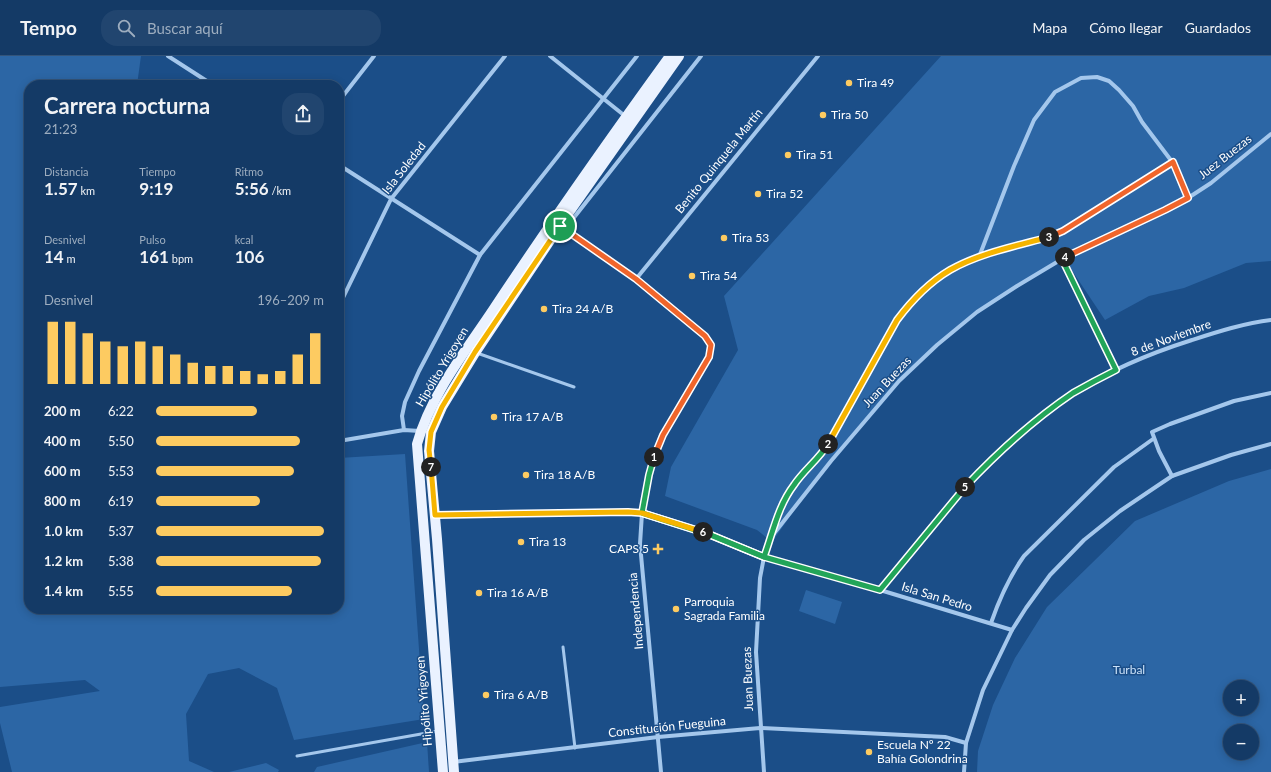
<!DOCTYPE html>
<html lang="es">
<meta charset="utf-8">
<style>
body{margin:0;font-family:Lato,sans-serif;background:#21456f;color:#f1f3f6;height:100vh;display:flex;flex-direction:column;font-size:15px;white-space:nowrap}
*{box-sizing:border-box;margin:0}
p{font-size:13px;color:#9dadbf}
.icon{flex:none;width:22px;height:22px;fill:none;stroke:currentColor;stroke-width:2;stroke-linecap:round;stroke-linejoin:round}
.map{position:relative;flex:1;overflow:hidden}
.panel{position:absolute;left:24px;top:24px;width:320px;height:534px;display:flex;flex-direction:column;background:#143a66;border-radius:16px;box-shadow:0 2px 10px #0003,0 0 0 1px #33547a}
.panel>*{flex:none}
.controls{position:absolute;left:1223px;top:624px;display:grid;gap:8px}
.controls a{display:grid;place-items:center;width:36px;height:36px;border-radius:50%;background:#143a66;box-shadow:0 2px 10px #0003,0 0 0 1px #33547a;font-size:20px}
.pin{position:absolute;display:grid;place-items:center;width:34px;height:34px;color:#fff;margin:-17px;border:2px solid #fff;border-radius:50%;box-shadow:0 1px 4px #0007}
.km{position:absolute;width:20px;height:20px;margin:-10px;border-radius:50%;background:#222;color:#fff;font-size:11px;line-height:20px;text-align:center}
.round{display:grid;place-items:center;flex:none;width:42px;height:42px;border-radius:16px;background:#21456f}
.overview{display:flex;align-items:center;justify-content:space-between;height:68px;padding:0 20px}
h1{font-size:22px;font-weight:700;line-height:30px}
.stats{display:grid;grid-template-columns:repeat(3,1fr);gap:6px;height:68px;padding:4px 20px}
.stats div{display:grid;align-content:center}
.stats b{font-size:17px;font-weight:700}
.stats small{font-size:11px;font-weight:400}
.stats p{font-size:11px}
.chart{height:112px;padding:8px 20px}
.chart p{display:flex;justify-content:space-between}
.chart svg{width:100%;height:72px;margin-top:4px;stroke:#fdcb61;stroke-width:6}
ul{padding:0 20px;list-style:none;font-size:13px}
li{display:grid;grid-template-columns:64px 48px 1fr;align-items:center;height:30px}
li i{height:10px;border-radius:5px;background:#fdcb61}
header{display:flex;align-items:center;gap:24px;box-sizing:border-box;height:56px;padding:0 20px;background:#143a66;border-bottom:1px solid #33547a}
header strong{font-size:19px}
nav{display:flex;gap:22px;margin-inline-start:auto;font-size:14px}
.search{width:280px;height:36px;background:#21456f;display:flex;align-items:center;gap:10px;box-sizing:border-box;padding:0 14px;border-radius:16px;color:#9dadbf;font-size:15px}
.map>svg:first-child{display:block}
</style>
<header>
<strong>Tempo</strong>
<div class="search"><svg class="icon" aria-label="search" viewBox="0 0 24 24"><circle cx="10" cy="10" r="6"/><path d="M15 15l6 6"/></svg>Buscar aquí</div>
<nav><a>Mapa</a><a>Cómo llegar</a><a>Guardados</a></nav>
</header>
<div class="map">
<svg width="1271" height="716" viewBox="0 0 1271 716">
<rect width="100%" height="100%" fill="#1b4e88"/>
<g fill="#2c66a5" fill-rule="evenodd">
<path d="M 0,0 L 141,0 L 137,29 L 29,29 L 29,553 L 339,553 L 339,402 L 405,398 L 424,663 L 294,684 L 277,632 L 239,612 L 208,618 L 186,658 L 189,705 L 214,716 L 12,716 L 0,667 L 0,651 L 100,635 L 85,624 L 0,631 Z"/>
<path d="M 941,0 L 1271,0 L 1271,205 L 1246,207 L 1184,232 L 1149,240 L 1105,264 L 1063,201 L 977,254 L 898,324 L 829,405 L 772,486 L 757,474 L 665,440 L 671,411 L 738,294 L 724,240 Z"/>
<path d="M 1271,413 L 1271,716 L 977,716 L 978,695 L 993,649 L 1015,602 L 1047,551 L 1135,465 L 1229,425 ZM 1230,631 L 1252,631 L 1252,653 L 1230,653 ZM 1230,675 L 1252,675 L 1252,697 L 1230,697 Z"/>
<path d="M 806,534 L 842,546 L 835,568 L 799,555 Z"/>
<path d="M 427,686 L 429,716 L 314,716 L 317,711 Z"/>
<path d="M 266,707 L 279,714 L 278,716 L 229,716 Z"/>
</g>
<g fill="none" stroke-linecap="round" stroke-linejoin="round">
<g stroke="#a4c7ec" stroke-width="3">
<path d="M 477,297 L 574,331"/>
<path d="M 563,591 L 575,692"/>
<path d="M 297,700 L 438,675"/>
</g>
<g stroke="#a4c7ec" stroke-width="4">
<path d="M 168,0 L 213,29"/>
<path d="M 550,0 L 625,60"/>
<path d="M 339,45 L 374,0"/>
<path d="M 339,109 L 480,199"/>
<path d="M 560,170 L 636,223 L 705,281 L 711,289 L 709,301 L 663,379 L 656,396 L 649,419 L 642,457 L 640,488 L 661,716"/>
<path d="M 565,173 L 701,0"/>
<path d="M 979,201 L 1014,110 L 1034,64 L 1055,36 L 1081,22 L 1097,21 L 1109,25 L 1119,34 L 1133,50 L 1142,66 L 1173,107 L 1188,142"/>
<path d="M 1062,203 L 1116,313"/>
<path d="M 636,223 L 818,0"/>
<path d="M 339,250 L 391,143 L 505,0"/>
<path d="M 404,374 L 402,360 L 405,346 L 419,315 L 480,199 L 637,0"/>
<path d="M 339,385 L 404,374 L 420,375"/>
<path d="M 1172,420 L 1159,395 L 1152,376 L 1170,368 L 1234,345 L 1271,337"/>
<path d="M 435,459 L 628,456 L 642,457 L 711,479 L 764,501 L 880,534 L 1012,574"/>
<path d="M 772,478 L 779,454 L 785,442 L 794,428 L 825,392 L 897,264 C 919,235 944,215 978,201 C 1006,191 1036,187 1063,175 L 1173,107"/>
<path d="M 880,534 C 936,461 996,387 1074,337 C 1110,314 1151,297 1192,284 C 1217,276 1245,267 1271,264"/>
<path d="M 991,567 C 999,544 1009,521 1024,500 L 1114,411 L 1153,383"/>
<path d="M 453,706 L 658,681 L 760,672 L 945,681 L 966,687"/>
<path d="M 764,716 L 756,596 L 760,522 L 764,501 L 772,480 L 831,405 L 899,325 L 937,289 L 977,256 L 1017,230 L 1062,203 L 1165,154 L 1188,142 L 1211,127 L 1271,78"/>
<path d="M 964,716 L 966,687 L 983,634 L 1012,574 L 1026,552 L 1050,519 L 1084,484 L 1120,455 L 1172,420 L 1231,399 L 1271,388"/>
</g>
<g stroke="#eaf2ff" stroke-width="10">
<path d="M 443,716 L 417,388 C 431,338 465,296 493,254 C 550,168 609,84 670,0"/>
<path d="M 454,716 L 437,483 L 429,395 L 431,376 L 442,351 L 475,297 L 567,159 L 679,0"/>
</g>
</g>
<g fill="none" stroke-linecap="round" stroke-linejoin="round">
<defs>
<path id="split-1" d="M 560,170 L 636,223 L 705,280 L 711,289 L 709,301 L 663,379 L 654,401"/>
<path id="split-2" d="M 654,401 L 649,419 L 642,457 L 711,479 L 764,501 C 773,476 778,450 794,429 C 804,414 819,403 828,388"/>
<path id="split-3" d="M 828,388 L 897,264 C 912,244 928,227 950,214 C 980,197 1016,190 1049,181"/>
<path id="split-4" d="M 1049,181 L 1063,175 L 1173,106 L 1188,142 L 1165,154 L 1065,201"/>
<path id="split-5" d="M 965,431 C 998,396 1033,364 1073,337 C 1087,329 1102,321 1116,314 L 1062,203 L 1065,201"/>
<path id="split-6" d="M 703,476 L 764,501 L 880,534 L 965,431"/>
<path id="split-7" d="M 431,411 L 435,459 L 628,456 L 642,457 L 703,476"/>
<path id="split-8" d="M 431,411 L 429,394 L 431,376 L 442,351 L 475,296 L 560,170"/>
</defs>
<use href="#split-1" stroke="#fff" stroke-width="8"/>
<use href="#split-2" stroke="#fff" stroke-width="8"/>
<use href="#split-3" stroke="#fff" stroke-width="8"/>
<use href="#split-4" stroke="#fff" stroke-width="8"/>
<use href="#split-5" stroke="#fff" stroke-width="8"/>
<use href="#split-6" stroke="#fff" stroke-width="8"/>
<use href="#split-7" stroke="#fff" stroke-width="8"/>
<use href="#split-8" stroke="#fff" stroke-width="8"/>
<use href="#split-1" stroke="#f0652b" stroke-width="5"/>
<use href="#split-2" stroke="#22a559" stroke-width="5"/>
<use href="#split-3" stroke="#f5b400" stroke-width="5"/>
<use href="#split-4" stroke="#f0652b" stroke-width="5"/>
<use href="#split-5" stroke="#22a559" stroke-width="5"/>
<use href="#split-6" stroke="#22a559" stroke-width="5"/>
<use href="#split-7" stroke="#f5b400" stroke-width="5"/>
<use href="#split-8" stroke="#f5b400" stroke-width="5"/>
</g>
<g fill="#fdcb61" stroke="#1b4e88" stroke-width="1.5">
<circle cx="849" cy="27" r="4"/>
<circle cx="823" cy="59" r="4"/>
<circle cx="788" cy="99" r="4"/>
<circle cx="758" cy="138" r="4"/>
<circle cx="724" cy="182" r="4"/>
<circle cx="692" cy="220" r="4"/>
<circle cx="544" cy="253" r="4"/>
<circle cx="494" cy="361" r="4"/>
<circle cx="526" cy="419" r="4"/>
<circle cx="521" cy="486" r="4"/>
<path d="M656 487h4v4h4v4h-4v4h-4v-4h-4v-4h4z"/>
<circle cx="479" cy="537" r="4"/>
<circle cx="676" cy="553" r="4"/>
<circle cx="486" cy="639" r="4"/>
<circle cx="869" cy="696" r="4"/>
</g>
<g text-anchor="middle" stroke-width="3" stroke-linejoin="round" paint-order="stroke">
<g font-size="12" fill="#fff" stroke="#1b4e88" text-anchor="start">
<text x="857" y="31">Tira 49</text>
<text x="831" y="63">Tira 50</text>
<text x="796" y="103">Tira 51</text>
<text x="766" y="142">Tira 52</text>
<text x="732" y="186">Tira 53</text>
<text x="700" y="224">Tira 54</text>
<text x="552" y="257">Tira 24 A/B</text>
<text x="502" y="365">Tira 17 A/B</text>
<text x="534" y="423">Tira 18 A/B</text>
<text x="529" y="490">Tira 13</text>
<text x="649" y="497" text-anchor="end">CAPS 5</text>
<text x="487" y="541">Tira 16 A/B</text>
<text x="684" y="550">Parroquia<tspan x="684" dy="14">Sagrada Familia</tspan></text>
<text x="494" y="643">Tira 6 A/B</text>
<text x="877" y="693">Escuela Nº 22<tspan x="877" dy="14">Bahía Golondrina</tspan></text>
</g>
<g font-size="12" fill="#fff" stroke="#1b4e88">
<text transform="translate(1225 101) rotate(-38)" y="4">Juez Buezas</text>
<text transform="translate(719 105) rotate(-51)" y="4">Benito Quinquela Martín</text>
<text transform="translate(404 112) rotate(-52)" y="4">Isla Soledad</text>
<text transform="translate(1171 282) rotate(-20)" y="4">8 de Noviembre</text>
<text transform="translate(442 311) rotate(-59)" y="4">Hipólito Yrigoyen</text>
<text transform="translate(887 326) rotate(-47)" y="4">Juan Buezas</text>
<text transform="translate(937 541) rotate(17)" y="4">Isla San Pedro</text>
<text transform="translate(636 555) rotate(-95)" y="4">Independencia</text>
<text transform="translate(748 623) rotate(-92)" y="4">Juan Buezas</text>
<text transform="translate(424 645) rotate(-95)" y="4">Hipólito Yrigoyen</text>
<text transform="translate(667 671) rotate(-6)" y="4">Constitución Fueguina</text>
</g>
<g font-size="12" fill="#cae1f9" stroke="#1b4e88">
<text x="1129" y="618">Turbal</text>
</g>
</g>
</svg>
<div class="controls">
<a>+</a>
<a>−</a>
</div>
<div class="pin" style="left:560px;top:170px;background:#1e9e55"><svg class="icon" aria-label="arrive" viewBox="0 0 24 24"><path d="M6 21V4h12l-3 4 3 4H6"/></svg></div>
<b class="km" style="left:654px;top:401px">1</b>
<b class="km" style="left:828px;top:388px">2</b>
<b class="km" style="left:1049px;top:181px">3</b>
<b class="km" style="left:1065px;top:201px">4</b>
<b class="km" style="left:965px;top:431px">5</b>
<b class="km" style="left:703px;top:476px">6</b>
<b class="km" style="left:431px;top:411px">7</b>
<section class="panel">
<div class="overview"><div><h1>Carrera nocturna</h1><p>21:23</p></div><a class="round"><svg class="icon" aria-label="share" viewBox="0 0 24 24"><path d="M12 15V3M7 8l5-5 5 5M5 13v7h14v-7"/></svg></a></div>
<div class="stats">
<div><p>Distancia</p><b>1.57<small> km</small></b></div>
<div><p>Tiempo</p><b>9:19</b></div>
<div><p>Ritmo</p><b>5:56<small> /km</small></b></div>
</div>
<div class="stats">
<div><p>Desnivel</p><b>14<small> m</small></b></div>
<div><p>Pulso</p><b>161<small> bpm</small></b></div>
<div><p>kcal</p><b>106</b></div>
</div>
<div class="chart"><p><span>Desnivel</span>196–209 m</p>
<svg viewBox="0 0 160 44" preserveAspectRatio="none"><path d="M5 44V6M15 44V6M25 44V13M35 44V18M45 44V21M55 44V18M65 44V21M75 44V26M85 44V31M95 44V33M105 44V33M115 44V36M125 44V38M135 44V36M145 44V26M155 44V13"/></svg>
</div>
<ul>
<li><b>200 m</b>6:22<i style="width:60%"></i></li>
<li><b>400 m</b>5:50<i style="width:86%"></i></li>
<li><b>600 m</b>5:53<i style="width:82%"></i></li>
<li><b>800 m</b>6:19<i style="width:62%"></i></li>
<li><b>1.0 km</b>5:37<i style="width:100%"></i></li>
<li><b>1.2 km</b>5:38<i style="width:98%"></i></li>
<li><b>1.4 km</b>5:55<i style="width:81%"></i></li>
</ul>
</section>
</div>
